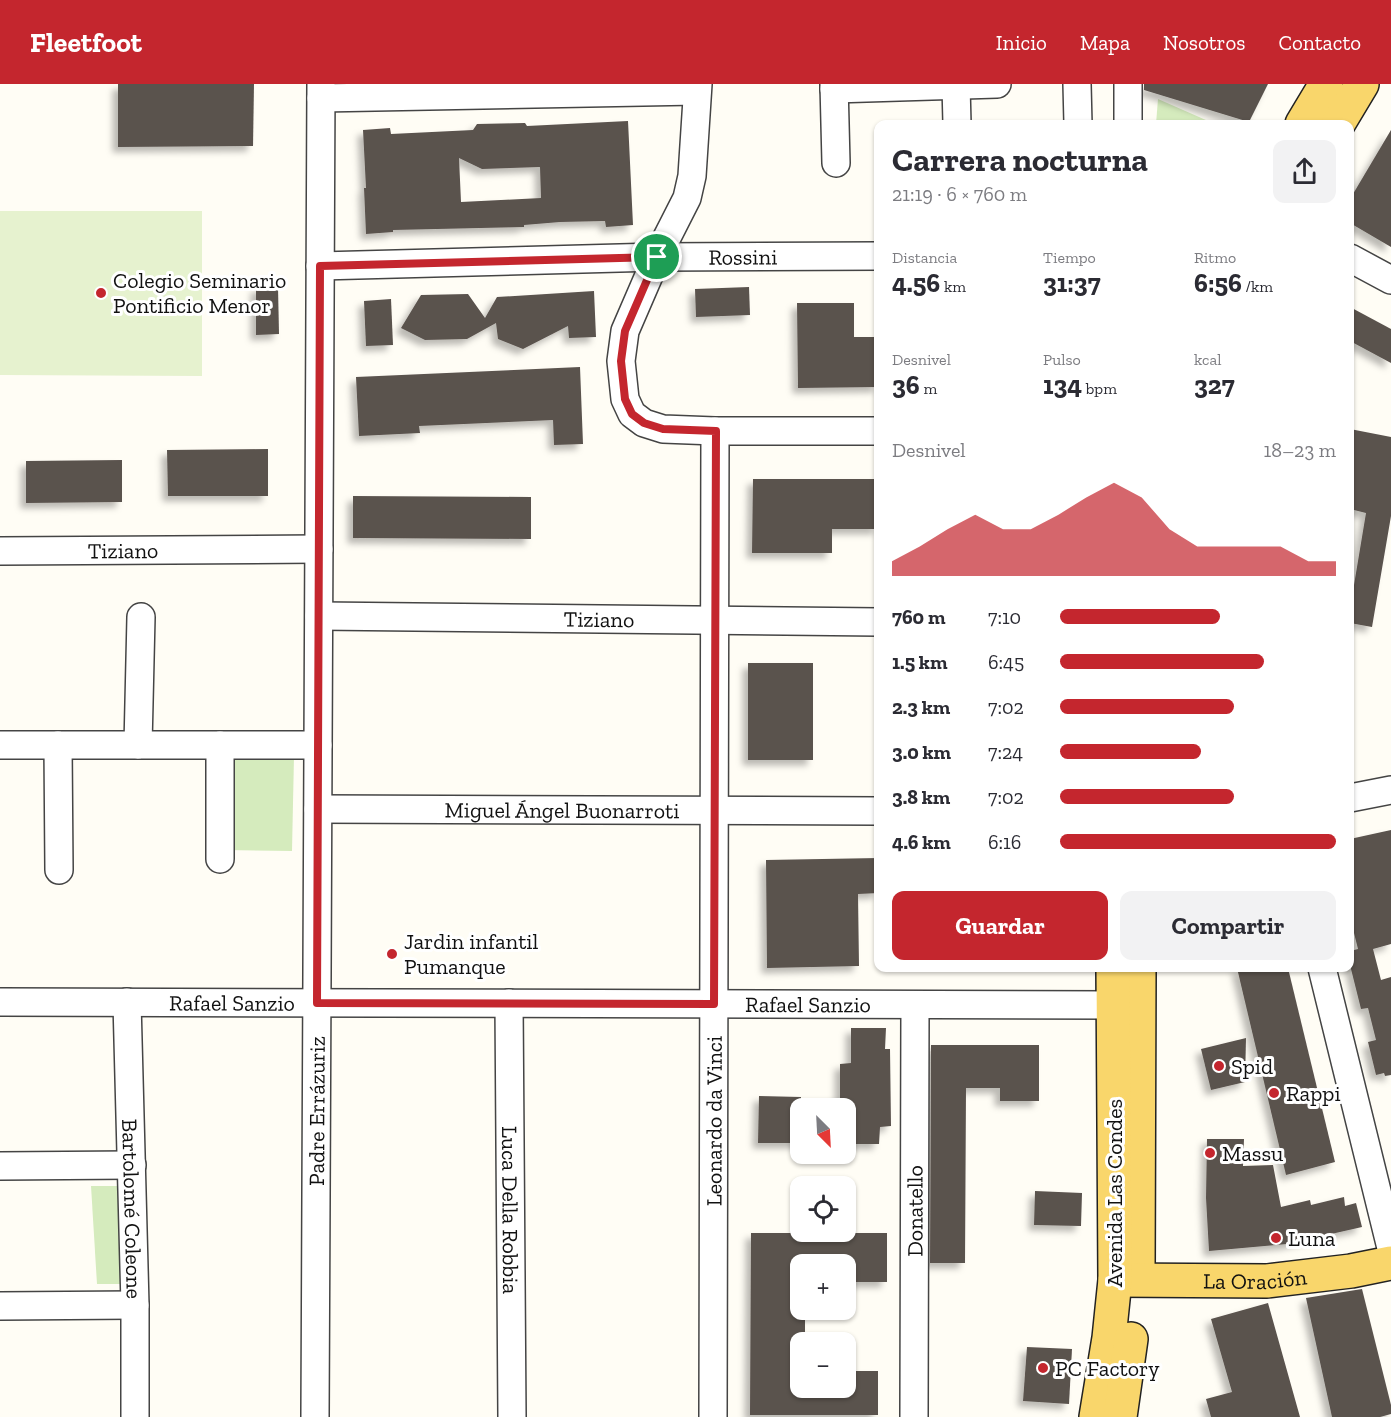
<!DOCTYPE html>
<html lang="es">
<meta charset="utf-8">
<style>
body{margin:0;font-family:"Zilla Slab",serif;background:#f2f2f3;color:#2b2b33;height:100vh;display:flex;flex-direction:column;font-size:22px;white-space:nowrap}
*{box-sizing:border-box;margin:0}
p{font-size:20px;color:#7c7c81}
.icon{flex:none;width:33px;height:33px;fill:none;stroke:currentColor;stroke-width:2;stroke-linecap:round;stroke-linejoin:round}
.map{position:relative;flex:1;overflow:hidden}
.panel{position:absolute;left:874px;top:36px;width:480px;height:852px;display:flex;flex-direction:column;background:#fff;border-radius:12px;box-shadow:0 2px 4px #0004}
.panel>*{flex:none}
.needle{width:39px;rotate:156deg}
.controls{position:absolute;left:790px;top:1014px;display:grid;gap:12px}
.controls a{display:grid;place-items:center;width:66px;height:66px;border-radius:12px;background:#fff;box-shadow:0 2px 4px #0004;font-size:30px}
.pin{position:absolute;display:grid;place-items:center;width:51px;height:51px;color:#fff;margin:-26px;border:3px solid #fff;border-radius:50%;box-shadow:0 2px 6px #0007}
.round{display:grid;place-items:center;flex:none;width:63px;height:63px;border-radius:12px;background:#f2f2f3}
.headline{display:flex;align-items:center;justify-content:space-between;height:102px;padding:0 18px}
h1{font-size:33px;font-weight:800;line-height:45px}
.figures{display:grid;grid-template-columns:repeat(3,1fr);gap:9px;height:102px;padding:6px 18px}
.figures div{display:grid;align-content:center}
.figures b{font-size:26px;font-weight:800}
.figures small{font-size:16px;font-weight:400}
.figures p{font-size:16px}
.chart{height:168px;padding:12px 18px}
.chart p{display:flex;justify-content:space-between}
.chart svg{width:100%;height:108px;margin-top:6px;fill:#c4262e;opacity:.7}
.primary-button{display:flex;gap:12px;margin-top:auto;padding:12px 18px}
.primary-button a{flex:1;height:69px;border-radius:12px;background:#c4262e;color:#fff;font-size:24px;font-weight:800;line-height:69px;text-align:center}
.primary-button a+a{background:#f2f2f3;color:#2b2b33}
ul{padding:0 18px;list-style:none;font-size:20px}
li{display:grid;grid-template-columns:96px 72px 1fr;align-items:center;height:45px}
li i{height:15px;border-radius:8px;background:#c4262e}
header{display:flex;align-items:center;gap:36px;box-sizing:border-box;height:84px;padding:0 30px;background:#c4262e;color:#fff}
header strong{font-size:28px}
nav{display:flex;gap:33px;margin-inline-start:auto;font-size:21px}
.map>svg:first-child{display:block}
</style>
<header>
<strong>Fleetfoot</strong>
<nav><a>Inicio</a><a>Mapa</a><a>Nosotros</a><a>Contacto</a></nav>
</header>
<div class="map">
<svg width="1391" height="1333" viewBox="0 0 1391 1333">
<defs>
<filter id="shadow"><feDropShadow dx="-5.5" dy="5.5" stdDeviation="3" flood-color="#0004"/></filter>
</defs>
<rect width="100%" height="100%" fill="#fffdf5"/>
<g fill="#d5ebbd">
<path d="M 1158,15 L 1215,40 L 1156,40 Z"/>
<path d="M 225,672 L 294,672 L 292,767 L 224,766 Z"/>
<path d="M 91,1102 L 125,1102 L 127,1200 L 97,1200 Z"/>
</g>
<path fill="#e6f2cf" d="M 0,127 L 202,127 L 202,292 L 0,291 Z"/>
<g fill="#5a524d" fill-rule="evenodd" filter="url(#shadow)">
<path d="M 118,0 L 254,0 L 253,62 L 118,63 Z"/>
<path d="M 1144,0 L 1268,0 L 1249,38 L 1144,6 Z"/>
<path d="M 628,37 L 633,141 L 606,143 L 605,137 L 560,138 L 524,141 L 524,143 L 393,146 L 393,148 L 366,150 L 364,104 L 366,104 L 363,46 L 390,44 L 391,50 L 473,46 L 477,40 L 525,39 L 527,42 ZM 459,74 L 482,85 L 540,83 L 541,114 L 461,118 Z"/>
<path d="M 1391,46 L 1391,163 L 1350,139 L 1350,115 Z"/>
<path d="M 256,203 L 278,203 L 279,250 L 256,251 Z"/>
<path d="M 749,203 L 750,231 L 696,233 L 695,205 Z"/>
<path d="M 594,207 L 596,253 L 569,254 L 568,242 L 523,265 L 498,255 L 496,239 L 467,255 L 425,256 L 401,244 L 421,211 L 468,210 L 485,234 L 497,213 Z"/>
<path d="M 391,215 L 393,261 L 366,262 L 364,217 Z"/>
<path d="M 797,219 L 854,219 L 854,253 L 879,253 L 879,303 L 798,304 Z"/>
<path d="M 1350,223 L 1391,245 L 1391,279 L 1350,257 Z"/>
<path d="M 580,283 L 583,360 L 554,361 L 553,336 L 419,342 L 420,349 L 359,352 L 356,293 Z"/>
<path d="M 1350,345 L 1391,353 L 1391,432 L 1372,543 L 1350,539 L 1350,525 L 1366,429 L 1350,425 Z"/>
<path d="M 268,365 L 268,412 L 168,412 L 167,366 Z"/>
<path d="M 122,376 L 122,418 L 26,419 L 26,377 Z"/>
<path d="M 753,395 L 879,395 L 879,445 L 832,445 L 832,469 L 752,469 Z"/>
<path d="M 353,412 L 531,413 L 531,455 L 353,454 Z"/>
<rect x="748" y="579" width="65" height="97"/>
<path d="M 1391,746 L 1391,860 L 1373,865 L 1381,896 L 1391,893 L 1391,991 L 1385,992 L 1384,989 L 1376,991 L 1368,958 L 1376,956 L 1368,924 L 1361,925 L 1350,881 L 1350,867 L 1358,865 L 1350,833 L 1350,755 Z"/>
<path d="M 879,774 L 879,809 L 858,810 L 859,882 L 767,884 L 766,776 Z"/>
<path d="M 1237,884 L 1288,884 L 1335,1078 L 1286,1091 Z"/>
<path d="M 851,944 L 886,944 L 885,965 L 890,965 L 891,1042 L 880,1043 L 879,1060 L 846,1060 L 846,1024 L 840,1024 L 840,980 L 851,979 Z"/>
<path d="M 1246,954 L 1245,998 L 1211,1006 L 1201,965 Z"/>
<path d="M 931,961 L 1039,961 L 1039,1017 L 1000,1017 L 1000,1004 L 966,1004 L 965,1179 L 930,1179 Z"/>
<path d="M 759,1012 L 801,1013 L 801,1059 L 758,1059 Z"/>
<path d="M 1207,1055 L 1244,1055 L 1243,1082 L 1273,1081 L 1281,1123 L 1310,1116 L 1311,1121 L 1344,1113 L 1345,1122 L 1356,1119 L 1362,1143 L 1287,1160 L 1209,1167 L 1206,1114 Z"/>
<path d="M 1035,1107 L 1082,1109 L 1081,1142 L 1034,1141 Z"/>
<path d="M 751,1149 L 887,1149 L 887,1198 L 846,1198 L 846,1180 L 801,1180 L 801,1226 L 805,1226 L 805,1258 L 801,1258 L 801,1304 L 846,1304 L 846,1287 L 878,1287 L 878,1331 L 750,1331 Z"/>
<path d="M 1362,1205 L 1391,1321 L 1391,1330 L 1380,1333 L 1332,1333 L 1306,1214 Z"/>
<path d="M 1268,1219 L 1300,1333 L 1211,1333 L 1206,1315 L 1232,1308 L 1211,1235 Z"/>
<path d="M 1027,1263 L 1072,1265 L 1069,1320 L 1023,1317 Z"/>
</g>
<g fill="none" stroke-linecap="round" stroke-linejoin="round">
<defs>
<g id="minor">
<path d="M 698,0 L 692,92 L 687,114 L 657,173 L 625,247 L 621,277 L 625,315 L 632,330 L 644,339 L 663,345 L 715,347 L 879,347"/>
<path d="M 834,0 L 836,79"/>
<path d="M 1077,0 L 1078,40"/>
<path d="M 956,1 L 957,40"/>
<path d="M 834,5 L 997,0"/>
<path d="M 321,14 L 697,7"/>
<path d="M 1128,40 L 1128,0"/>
<path d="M 1350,174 L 1391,196"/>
<path id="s1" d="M 320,182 L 657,173 L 879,172"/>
<path id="s2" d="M 0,467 L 319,465"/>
<path id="s3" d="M 319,532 L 879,538"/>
<path d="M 0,661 L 318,661"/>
<path d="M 58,661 L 59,786"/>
<path d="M 138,661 L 141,533"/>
<path d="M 220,661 L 220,775"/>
<path d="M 1350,714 L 1391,706"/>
<path id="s4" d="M 318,725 L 879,727"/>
<path d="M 1322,884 L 1391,1164"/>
<path id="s5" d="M 0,918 L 1113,921"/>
<path id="s6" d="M 127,918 L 135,1221 L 135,1333"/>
<path id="s7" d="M 509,919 L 512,1333"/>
<path d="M 0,1082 L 132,1081"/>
<path d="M 0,1222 L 135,1221"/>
<path id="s8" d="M 315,1333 L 321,0"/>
<path id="s9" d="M 713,1333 L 715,347"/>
<path id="s10" d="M 914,1333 L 915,921"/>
</g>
<g id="major">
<path d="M 1302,40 L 1326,0"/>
<path d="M 1338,40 L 1362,0"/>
<path d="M 1138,1192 L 1139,884"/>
<path id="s11" d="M 1115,1196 L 1267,1197 L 1351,1187 L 1391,1179"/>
<path d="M 1096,1333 L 1109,1254 L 1115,1196 L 1113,884"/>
<path d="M 1120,1333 L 1131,1255"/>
</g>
</defs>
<use href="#minor" stroke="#444" stroke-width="30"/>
<use href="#major" stroke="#222" stroke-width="36"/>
<use href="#minor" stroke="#fff" stroke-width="27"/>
<use href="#major" stroke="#f9d66b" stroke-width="33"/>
</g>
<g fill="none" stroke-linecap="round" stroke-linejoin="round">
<defs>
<path id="route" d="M 657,173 L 625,247 L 621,277 L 625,315 L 632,330 L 644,339 L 663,345 L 716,347 L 714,920 L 317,919 L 320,182 Z"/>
</defs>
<use href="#route" stroke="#fff" stroke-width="12"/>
<use href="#route" stroke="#c4262e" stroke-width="8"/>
</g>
<g fill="#c4262e" stroke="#fff" stroke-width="2">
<circle cx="101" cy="209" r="6"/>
<circle cx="392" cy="870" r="6"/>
<circle cx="1219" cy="982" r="6"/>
<circle cx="1274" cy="1009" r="6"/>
<circle cx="1210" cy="1069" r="6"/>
<circle cx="1276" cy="1154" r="6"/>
<circle cx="1043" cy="1284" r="6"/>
</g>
<g text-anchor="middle" stroke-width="6" stroke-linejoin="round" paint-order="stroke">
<g font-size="22" fill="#111" stroke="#fff">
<text dy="8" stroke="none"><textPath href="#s1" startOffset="423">Rossini</textPath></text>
<text dy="8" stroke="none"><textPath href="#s2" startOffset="123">Tiziano</textPath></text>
<text dy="8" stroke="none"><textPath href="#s3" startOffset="280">Tiziano</textPath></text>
<text dy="8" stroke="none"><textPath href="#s4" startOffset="244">Miguel Ángel Buonarroti</textPath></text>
<text dy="8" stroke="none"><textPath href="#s5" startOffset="232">Rafael Sanzio</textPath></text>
<text dy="8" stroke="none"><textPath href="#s5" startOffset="808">Rafael Sanzio</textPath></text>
<text dy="8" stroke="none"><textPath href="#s8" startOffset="306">Padre Errázuriz</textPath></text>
<text dy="8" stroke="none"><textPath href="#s9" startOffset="296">Leonardo da Vinci</textPath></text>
<text transform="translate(1114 1109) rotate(-90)" y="8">Avenida Las Condes</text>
<text dy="8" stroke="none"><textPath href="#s6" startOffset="207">Bartolomé Coleone</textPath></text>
<text dy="8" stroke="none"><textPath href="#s7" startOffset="207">Luca Della Robbia</textPath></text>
<text dy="8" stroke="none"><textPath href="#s10" startOffset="206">Donatello</textPath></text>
<text dy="8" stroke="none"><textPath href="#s11" startOffset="140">La Oración</textPath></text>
</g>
<g font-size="22" fill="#111" stroke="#fff" text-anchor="start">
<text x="113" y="204">Colegio Seminario<tspan x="113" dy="25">Pontificio Menor</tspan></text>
<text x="404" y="865">Jardin infantil<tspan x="404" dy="25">Pumanque</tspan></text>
<text x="1231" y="990">Spid</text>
<text x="1286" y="1017">Rappi</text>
<text x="1222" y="1077">Massu</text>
<text x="1288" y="1162">Luna</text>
<text x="1055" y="1292">PC Factory</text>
</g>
</g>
</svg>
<div class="controls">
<a><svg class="needle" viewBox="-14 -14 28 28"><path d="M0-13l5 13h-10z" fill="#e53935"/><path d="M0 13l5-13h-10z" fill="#7c7c81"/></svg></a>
<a><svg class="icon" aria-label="locate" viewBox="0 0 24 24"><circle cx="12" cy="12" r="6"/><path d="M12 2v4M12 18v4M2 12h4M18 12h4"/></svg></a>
<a>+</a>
<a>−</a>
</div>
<div class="pin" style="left:657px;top:173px;background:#1e9e55"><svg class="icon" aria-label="arrive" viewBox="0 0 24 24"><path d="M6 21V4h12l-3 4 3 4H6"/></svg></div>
<section class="panel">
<div class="headline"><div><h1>Carrera nocturna</h1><p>21:19 · 6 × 760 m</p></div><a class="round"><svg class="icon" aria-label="share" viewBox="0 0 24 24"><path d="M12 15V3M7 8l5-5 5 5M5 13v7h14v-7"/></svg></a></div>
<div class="figures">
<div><p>Distancia</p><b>4.56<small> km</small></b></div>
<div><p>Tiempo</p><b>31:37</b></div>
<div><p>Ritmo</p><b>6:56<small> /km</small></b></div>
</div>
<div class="figures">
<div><p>Desnivel</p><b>36<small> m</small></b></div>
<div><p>Pulso</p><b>134<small> bpm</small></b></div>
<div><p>kcal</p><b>327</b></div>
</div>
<div class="chart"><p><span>Desnivel</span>18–23 m</p>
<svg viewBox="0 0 160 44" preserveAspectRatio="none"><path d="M0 44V38L10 32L20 25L30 19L40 25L50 25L60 19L70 12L80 6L90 12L100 25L110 32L120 32L130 32L140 32L150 38L160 38V44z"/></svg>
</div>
<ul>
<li><b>760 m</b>7:10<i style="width:58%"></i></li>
<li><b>1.5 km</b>6:45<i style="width:74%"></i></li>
<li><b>2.3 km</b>7:02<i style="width:63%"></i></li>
<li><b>3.0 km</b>7:24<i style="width:51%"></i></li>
<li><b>3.8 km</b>7:02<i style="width:63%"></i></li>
<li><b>4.6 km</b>6:16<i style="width:100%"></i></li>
</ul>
<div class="primary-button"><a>Guardar</a><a>Compartir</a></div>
</section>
</div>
